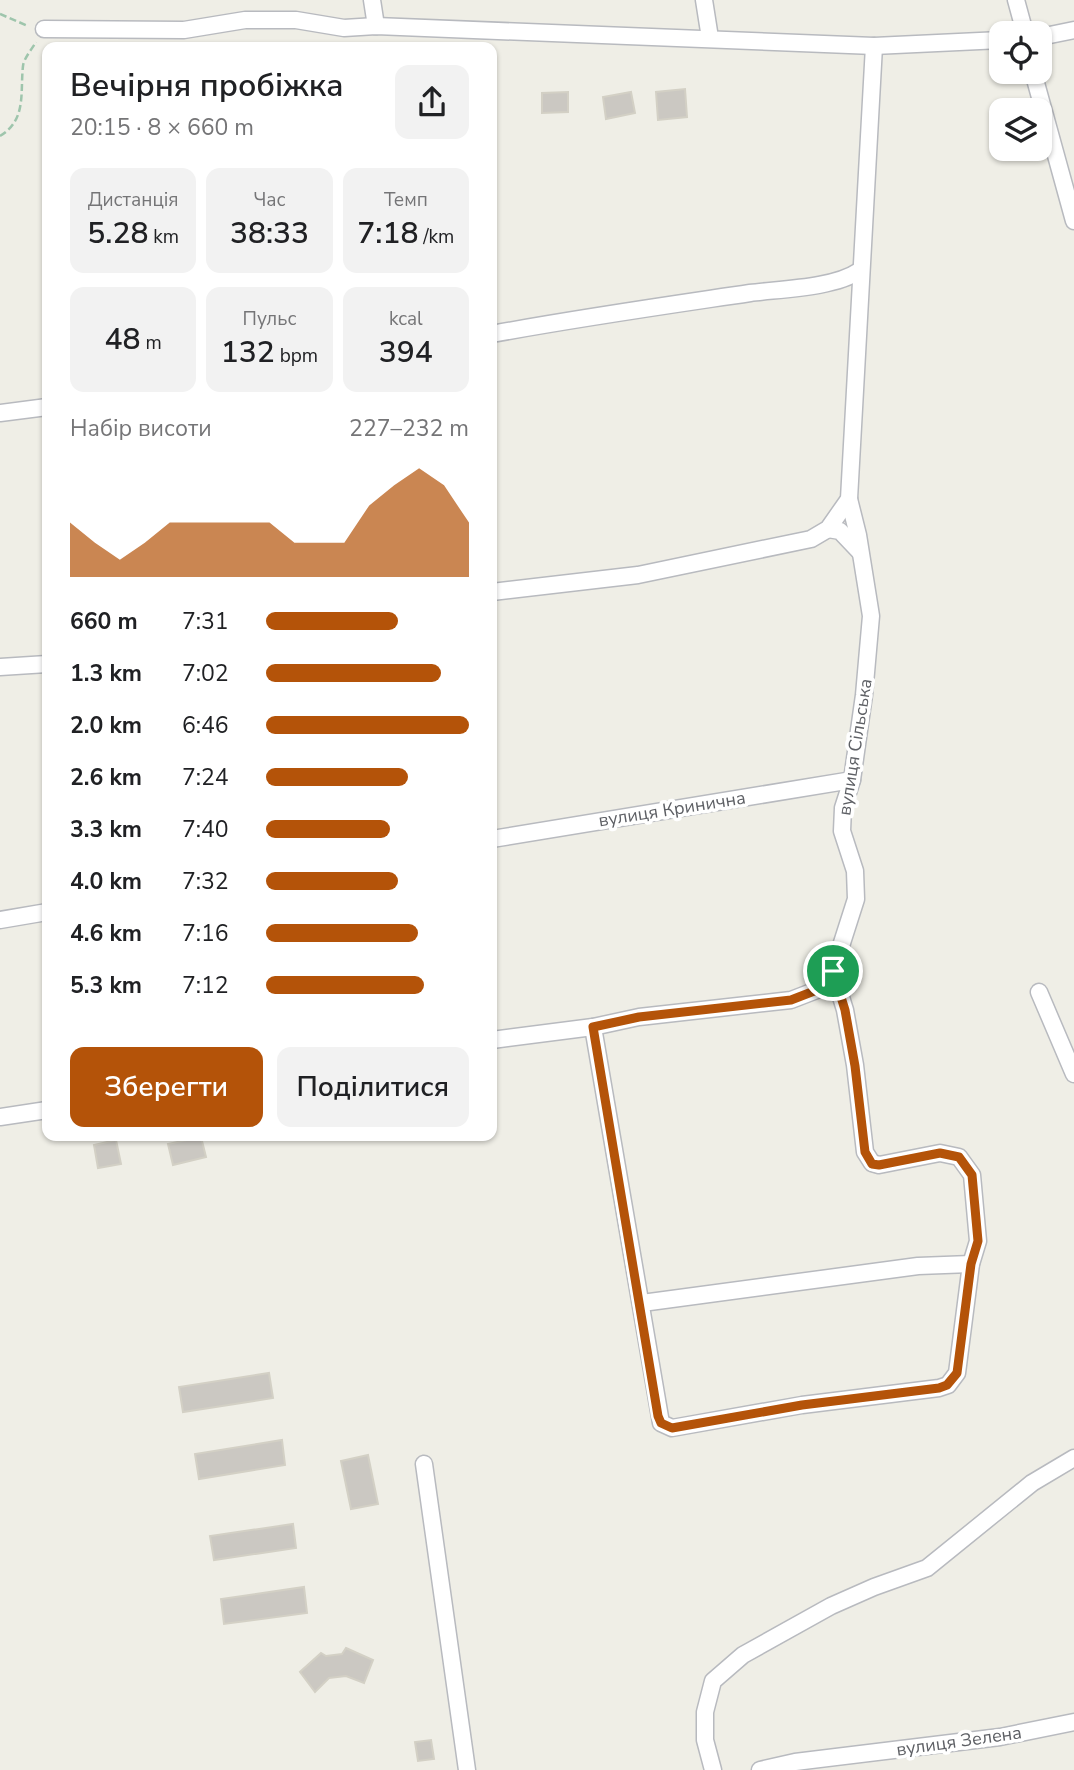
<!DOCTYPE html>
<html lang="uk">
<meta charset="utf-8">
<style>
body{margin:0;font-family:"Nunito Sans",sans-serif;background:#f2f2f2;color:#202124;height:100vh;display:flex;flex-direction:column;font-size:26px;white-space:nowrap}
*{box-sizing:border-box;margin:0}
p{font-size:23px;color:#757577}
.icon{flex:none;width:38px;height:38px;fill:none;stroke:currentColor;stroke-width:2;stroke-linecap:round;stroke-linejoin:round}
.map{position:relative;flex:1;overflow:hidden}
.details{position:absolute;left:42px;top:42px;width:455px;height:1099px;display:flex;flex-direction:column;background:#fff;border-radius:14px;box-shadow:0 2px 5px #0004}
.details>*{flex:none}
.buttons{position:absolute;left:989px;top:21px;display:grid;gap:14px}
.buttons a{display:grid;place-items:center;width:63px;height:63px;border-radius:14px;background:#fff;box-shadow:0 2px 5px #0004;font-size:35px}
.pin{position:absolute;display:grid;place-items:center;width:60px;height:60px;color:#fff;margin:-30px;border:4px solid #fff;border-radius:50%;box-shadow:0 2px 7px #0007}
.round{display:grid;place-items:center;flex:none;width:74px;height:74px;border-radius:14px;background:#f2f2f2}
.headline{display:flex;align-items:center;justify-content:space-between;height:119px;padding:0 28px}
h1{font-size:32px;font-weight:600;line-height:52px}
.stats{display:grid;grid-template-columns:repeat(3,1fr);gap:10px;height:119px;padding:7px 28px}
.stats div{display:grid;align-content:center;border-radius:14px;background:#f2f2f2;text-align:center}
.stats b{font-size:30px;font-weight:600}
.stats small{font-size:19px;font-weight:400}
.stats p{font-size:19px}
.chart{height:196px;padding:14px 28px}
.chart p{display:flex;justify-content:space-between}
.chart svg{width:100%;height:126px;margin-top:7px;fill:#b45309;opacity:.7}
.primary-button{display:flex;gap:14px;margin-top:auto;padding:14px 28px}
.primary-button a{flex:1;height:80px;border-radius:14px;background:#b45309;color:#fff;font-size:28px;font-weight:600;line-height:80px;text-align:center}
.primary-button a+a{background:#f2f2f2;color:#202124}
ul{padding:0 28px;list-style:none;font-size:23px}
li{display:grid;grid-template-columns:112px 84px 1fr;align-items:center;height:52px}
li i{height:18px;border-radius:9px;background:#b45309}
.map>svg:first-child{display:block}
</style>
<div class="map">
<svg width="1074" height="1770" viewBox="0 0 1074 1770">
<rect width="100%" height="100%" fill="#efeee6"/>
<g fill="#cbc8c2" stroke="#d3d0c5" stroke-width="2">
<path d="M 685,89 L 687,117 L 658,120 L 656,92 Z"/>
<path d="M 568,92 L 568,112 L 542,113 L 542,93 Z"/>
<path d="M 631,92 L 635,113 L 606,119 L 603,97 Z"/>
<path d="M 201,1137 L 206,1157 L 173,1165 L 168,1144 Z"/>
<path d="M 116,1140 L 121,1164 L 98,1168 L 94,1145 Z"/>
<path d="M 269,1373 L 273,1398 L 183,1412 L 179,1387 Z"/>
<path d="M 282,1440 L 285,1465 L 199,1479 L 195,1454 Z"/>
<path d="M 368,1455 L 378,1504 L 351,1509 L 341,1461 Z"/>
<path d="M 293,1524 L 296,1548 L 214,1560 L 210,1536 Z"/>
<path d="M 304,1587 L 307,1613 L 224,1624 L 221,1599 Z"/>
<path d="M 346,1648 L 373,1660 L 364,1683 L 346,1676 L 329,1678 L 315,1692 L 300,1672 L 321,1653 L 326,1656 L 342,1654 Z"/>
<path d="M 431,1740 L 434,1759 L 418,1761 L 415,1742 Z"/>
</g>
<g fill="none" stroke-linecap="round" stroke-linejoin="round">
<defs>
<g id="minor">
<path d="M 372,0 L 376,26"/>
<path d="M 704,0 L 710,38"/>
<path d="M 1016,0 L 1025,33"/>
<path d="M 44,29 L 184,30 L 245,20 L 296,20 L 344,28 L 376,26 L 874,46 L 1001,40"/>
<path d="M 1040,37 L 1074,30"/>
<path d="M 1033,72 L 1074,221"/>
<path d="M 492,334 C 578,318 663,306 750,293 C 781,289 834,288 859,271"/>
<path d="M 0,413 L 47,407"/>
<path d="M 828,529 L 840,531 L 860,552"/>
<path d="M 492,592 L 638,575 L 811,539 L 828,529 L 849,499 L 874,46"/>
<path d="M 0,667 L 47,664"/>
<path d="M 492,839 L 852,780"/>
<path d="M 0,920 L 47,912"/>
<path d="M 1039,992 L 1074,1074"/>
<path d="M 593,1027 L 661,1423 L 672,1428 L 802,1405 L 939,1388 L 948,1385 L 957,1373 L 971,1264 L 978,1241 L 972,1175 L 959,1157 L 940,1153 L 879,1165 L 872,1163 L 865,1152 L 855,1065 L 845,1010 L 833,971"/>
<path d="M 492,1040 L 593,1027 L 639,1017 L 791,1000 L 822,988 L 833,971 L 856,899 L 855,871 L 842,831 L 843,808 L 852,780 L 864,695 L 871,616 L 858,535 L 849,499"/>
<path d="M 0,1117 L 47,1110"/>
<path d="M 642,1303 L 918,1266 L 971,1264"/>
<path d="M 424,1464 L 467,1770"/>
<path d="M 713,1770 L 705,1740 L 705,1712 L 713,1681 L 743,1655 L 831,1606 L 874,1587 L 927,1568 L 1032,1483 L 1074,1458"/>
<path d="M 760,1770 L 795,1762 L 1000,1737 L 1074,1722"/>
</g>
</defs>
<use href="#minor" stroke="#b8babf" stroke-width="19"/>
<g stroke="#9ec5ac" stroke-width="2.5" stroke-dasharray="7 3.5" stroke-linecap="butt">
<path d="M 0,14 L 28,26"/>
<path d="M 0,136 C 27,120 20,92 23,66 C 24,58 32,49 36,42"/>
</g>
<use href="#minor" stroke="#fff" stroke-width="16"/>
</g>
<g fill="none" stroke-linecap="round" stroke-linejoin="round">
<defs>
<path id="route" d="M 833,971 L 845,1010 L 855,1066 L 865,1152 L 872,1164 L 879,1165 L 940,1153 L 959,1157 L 972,1175 L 978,1241 L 971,1264 L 957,1373 L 947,1385 L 939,1388 L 802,1405 L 672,1428 L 661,1423 L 658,1416 L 593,1027 L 639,1017 L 791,1000 L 822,988 Z"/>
</defs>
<use href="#route" stroke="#fff" stroke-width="14"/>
<use href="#route" stroke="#b45309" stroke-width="9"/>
</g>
<g text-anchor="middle" stroke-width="7" stroke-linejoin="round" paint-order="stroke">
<g font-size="18" fill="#5e6065" stroke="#fff">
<text transform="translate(855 747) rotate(-81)" y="6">вулиця Сільська</text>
<text transform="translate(672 809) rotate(-9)" y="6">вулиця Кринична</text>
<text transform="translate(959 1741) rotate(-8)" y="6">вулиця Зелена</text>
</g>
</g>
</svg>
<div class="buttons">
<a><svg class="icon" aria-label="locate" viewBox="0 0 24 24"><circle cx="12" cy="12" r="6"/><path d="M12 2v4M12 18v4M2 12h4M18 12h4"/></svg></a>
<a><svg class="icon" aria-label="layers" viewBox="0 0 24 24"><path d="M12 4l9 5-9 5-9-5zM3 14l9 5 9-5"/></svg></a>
</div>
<div class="pin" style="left:833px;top:971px;background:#1e9e55"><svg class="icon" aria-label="arrive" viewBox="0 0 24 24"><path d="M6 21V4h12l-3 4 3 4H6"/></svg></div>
<section class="details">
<div class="headline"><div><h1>Вечірня пробіжка</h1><p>20:15 · 8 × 660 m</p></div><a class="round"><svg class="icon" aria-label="share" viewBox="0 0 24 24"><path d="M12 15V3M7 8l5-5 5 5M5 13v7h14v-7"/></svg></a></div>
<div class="stats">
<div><p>Дистанція</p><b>5.28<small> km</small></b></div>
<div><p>Час</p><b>38:33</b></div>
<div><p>Темп</p><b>7:18<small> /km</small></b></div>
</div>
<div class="stats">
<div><b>48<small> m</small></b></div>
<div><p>Пульс</p><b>132<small> bpm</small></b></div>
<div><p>kcal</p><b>394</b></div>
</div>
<div class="chart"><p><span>Набір висоти</span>227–232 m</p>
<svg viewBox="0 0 160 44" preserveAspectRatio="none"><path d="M0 44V25L10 32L20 38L30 32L40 25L50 25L60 25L70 25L80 25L90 32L100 32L110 32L120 19L130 12L140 6L150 12L160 25V44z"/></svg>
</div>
<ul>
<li><b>660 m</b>7:31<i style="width:65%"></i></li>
<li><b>1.3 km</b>7:02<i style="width:86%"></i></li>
<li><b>2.0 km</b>6:46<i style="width:100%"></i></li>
<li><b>2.6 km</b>7:24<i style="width:70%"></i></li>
<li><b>3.3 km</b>7:40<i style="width:61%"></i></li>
<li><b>4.0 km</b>7:32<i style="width:65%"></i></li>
<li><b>4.6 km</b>7:16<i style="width:75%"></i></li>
<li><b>5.3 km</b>7:12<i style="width:78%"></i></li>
</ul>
<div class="primary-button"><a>Зберегти</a><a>Поділитися</a></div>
</section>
</div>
